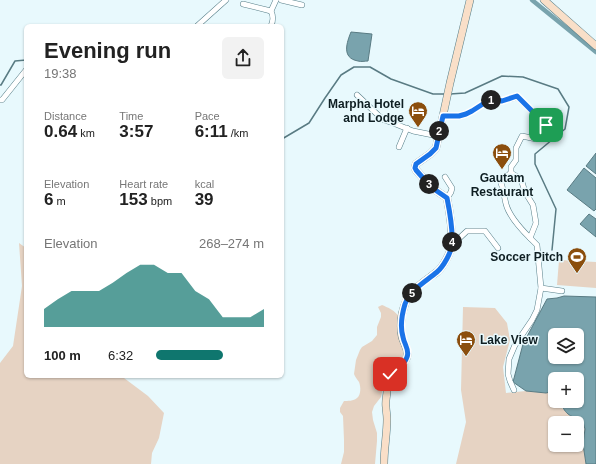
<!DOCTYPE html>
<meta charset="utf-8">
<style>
body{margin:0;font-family:Arial,sans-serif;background:#f2f2f2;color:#222;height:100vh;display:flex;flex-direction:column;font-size:15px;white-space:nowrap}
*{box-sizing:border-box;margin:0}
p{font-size:13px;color:#767676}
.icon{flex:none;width:22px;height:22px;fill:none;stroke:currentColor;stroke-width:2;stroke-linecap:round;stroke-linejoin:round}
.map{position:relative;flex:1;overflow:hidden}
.sheet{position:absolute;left:24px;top:24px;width:260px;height:354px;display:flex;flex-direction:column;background:#fff;border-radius:6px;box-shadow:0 1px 3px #0004}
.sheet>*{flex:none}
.tools{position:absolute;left:548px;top:328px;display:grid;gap:8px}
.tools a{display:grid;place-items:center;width:36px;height:36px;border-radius:6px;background:#fff;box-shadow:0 1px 3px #0004;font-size:20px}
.pin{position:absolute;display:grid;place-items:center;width:34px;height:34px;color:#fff;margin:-17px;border-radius:8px;box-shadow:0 2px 6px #0006}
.km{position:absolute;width:20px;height:20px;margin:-10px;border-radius:50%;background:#222;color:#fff;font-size:11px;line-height:20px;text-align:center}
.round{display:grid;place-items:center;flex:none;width:42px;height:42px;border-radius:6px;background:#f2f2f2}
.summary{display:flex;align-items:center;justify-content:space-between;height:68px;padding:0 20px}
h1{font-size:22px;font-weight:600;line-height:30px}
.stats{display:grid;grid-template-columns:repeat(3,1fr);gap:6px;height:68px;padding:4px 20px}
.stats div{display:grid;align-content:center}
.stats b{font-size:17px;font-weight:600}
.stats small{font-size:11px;font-weight:400}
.stats p{font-size:11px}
.chart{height:112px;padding:8px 20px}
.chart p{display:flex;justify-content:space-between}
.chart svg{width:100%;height:72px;margin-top:4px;fill:#0f766e;opacity:.7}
ul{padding:0 20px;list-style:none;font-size:13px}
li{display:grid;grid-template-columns:64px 48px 1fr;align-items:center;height:30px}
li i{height:10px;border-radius:5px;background:#0f766e}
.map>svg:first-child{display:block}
</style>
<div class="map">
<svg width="596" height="464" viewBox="0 0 596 464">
<rect width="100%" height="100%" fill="#e8f9fd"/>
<g fill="#e6d3c3" fill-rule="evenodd">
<path d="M 19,243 L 26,248 L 26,376 L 120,376 L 124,378 L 148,396 L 164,413 L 159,438 L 152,453 L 151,464 L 0,464 L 0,363 L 13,346 L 22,286 Z"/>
<path d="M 559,260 L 596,262 L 596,288 L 557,285 Z"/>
<path d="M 382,305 C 387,307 396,311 399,317 L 405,352 L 403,359 L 386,374 L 381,397 L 374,406 L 372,412 L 373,420 L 377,433 L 377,441 L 375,464 L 341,464 L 344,452 L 344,440 L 343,416 L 340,412 L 340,408 L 344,401 C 347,401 354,401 357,398 C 361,395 361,387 359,382 C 357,379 355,377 354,374 L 356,360 L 360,350 L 362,347 L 372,341 L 377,335 L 377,327 L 381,317 L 381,313 L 378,307 Z"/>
<path d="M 463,307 L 495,308 L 507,323 L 510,340 L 503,367 L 506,393 L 526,391 L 546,393 L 550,392 L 555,393 L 555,401 L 560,401 L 562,408 L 573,418 L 583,422 L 585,429 L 583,444 L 586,464 L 456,464 L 466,422 L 461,390 ZM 555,423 L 577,423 L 577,445 L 555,445 Z"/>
</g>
<g fill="#79a3ad" stroke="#597b83" fill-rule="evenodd">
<path d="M 351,32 L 372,34 L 368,61 C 365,61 361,62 358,61 C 341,58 347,42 351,32 Z"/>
<path d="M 596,153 L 596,174 L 586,166 Z"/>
<path d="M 584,168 L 596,178 L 596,209 L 594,211 L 567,190 Z"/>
<path d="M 589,214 L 596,219 L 596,237 L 580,224 Z"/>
<path d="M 564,296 L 596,297 L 596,464 L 586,464 L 583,444 L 585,429 L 583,422 C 571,415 566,417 560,401 L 577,401 L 577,379 L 555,379 L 555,393 L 550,392 L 546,393 L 526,391 L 513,382 L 523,344 L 547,299 L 557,298 ZM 555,335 L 577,335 L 577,357 L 555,357 Z"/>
</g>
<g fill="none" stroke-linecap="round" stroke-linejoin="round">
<g stroke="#597b83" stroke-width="1.5">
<path d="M 0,85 L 1,85 L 15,61 L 26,60"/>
<path d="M 450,94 L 465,93 L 502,76 L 523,77 L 558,89 L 569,107 L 565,129 L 535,154 L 535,164 L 556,209 L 552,250"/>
<path d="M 282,139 L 309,123 L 325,98 L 341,75 L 354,67 L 370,67 L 391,79 L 433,94 L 445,94"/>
</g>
<path stroke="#79a3ad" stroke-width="4.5" d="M 532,0 L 596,52"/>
<defs>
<g id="street">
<path d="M 281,0 L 302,5"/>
<path d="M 243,4 L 271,11 L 276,0"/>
<path d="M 197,26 L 226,0"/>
<path d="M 271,26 C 273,21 274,17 271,11"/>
<path d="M 357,95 L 378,115 L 384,120 L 393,123 L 413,131 L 438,136"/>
<path d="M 0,100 L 2,100 L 26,70"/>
<path d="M 443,116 L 459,116 L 466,114 L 472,111 L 486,102 L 494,99 L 502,101 L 517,97 L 546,125 L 536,139 L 522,136 L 516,148 L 516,160 L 511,167 L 511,173 L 521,179 L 525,192 L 533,205 L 536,223 L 530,238 L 537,245 L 541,288 L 537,310 L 532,320 L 515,345 L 509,359 L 508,374 L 510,381 L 514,390"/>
<path d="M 399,147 L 407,128"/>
<path d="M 511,173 L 505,177 L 501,183 C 504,191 504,196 506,204 C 509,216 522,230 530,238"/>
<path d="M 445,177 L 452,188 L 451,192 L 447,198"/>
<path d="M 452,245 L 467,231 L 485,231 L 498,248"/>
<path d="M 541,288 L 562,291"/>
</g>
<g id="secondary">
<path d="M 544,0 L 596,46"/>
<path d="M 384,464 C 384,449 387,434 387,419 C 387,414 386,411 386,407 C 385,401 387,396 387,391 C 387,387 386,383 388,379 C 391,369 405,366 407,357 C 409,349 404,344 402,337 C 400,328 401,315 404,307 C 409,290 424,282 437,272 C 443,267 452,251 452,243 C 452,228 450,213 447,198 L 431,187 L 416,170 L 415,168 L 416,164 L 430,154 L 436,148 L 450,83 L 470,0"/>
</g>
</defs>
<use href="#street" stroke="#567e88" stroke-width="6"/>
<use href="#secondary" stroke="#567e88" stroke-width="8"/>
<use href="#street" stroke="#fff" stroke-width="5"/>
<use href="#secondary" stroke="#f9dfc8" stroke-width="7"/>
</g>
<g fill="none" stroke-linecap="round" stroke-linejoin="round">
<defs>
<path id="route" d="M 390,374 C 395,369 405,365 407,357 C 410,350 404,344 403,337 C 400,327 402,314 405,304 C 410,290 425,282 437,272 C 443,267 452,252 452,243 C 453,228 450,213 447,198 L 431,187 L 416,170 L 415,168 L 416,164 L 430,154 L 436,148 L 443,116 L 459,116 L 466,114 L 472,111 L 486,102 L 494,99 L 502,101 L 517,96 L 546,125"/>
</defs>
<use href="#route" stroke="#fff" stroke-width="8"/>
<use href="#route" stroke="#1a73e8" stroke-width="5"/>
</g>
<defs>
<symbol id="hotel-pin" viewBox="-11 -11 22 30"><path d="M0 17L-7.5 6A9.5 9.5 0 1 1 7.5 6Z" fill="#8b4e0d" stroke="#e8f9fd"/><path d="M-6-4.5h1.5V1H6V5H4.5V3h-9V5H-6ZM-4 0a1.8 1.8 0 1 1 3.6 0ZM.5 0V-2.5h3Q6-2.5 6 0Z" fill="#fff"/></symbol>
<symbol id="stadium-pin" viewBox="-11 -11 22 30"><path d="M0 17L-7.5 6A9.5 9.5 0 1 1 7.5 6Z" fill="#8b4e0d" stroke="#e8f9fd"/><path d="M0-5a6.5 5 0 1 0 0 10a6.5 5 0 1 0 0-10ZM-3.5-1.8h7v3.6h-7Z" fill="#fff"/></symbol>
</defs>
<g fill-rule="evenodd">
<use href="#hotel-pin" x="407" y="100" width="22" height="30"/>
<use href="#hotel-pin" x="491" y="142" width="22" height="30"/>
<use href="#stadium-pin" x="566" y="246" width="22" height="30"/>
<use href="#hotel-pin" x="455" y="329" width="22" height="30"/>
</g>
<g text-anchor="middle" stroke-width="3" stroke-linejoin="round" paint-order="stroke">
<g font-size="12" font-weight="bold" fill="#0e1e22" stroke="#e8f9fd" text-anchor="end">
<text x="404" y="108">Marpha Hotel<tspan x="404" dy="14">and Lodge</tspan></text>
<text x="502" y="182" text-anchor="middle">Gautam<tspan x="502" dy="14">Restaurant</tspan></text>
<text x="563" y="261">Soccer Pitch</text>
<text x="480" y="344" text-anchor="start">Lake View</text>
</g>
</g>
</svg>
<div class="tools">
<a><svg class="icon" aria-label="layers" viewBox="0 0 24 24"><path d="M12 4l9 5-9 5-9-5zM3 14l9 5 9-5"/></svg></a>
<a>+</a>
<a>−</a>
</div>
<div class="pin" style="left:546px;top:125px;background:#1e9e55"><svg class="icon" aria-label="arrive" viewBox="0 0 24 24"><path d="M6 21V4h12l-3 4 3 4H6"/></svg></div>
<div class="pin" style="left:390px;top:374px;background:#d93025"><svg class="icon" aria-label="check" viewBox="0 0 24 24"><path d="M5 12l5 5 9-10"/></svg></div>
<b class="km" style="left:491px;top:100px">1</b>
<b class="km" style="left:439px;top:131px">2</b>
<b class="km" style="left:429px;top:184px">3</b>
<b class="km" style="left:452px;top:242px">4</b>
<b class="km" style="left:412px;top:293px">5</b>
<section class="sheet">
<div class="summary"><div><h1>Evening run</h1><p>19:38</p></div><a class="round"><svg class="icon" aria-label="share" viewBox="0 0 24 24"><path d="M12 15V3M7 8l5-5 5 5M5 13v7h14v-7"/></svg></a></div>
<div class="stats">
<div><p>Distance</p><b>0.64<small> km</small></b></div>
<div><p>Time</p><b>3:57</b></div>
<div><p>Pace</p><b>6:11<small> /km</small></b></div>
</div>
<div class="stats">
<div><p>Elevation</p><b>6<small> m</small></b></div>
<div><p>Heart rate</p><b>153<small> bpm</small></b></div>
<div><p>kcal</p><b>39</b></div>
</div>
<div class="chart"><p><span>Elevation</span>268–274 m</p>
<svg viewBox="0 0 160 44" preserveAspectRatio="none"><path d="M0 44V33L10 27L20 22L30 22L40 22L50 17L60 11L70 6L80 6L90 11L100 11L110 22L120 27L130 38L140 38L150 38L160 33V44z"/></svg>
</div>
<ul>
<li><b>100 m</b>6:32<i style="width:62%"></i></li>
</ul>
</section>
</div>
